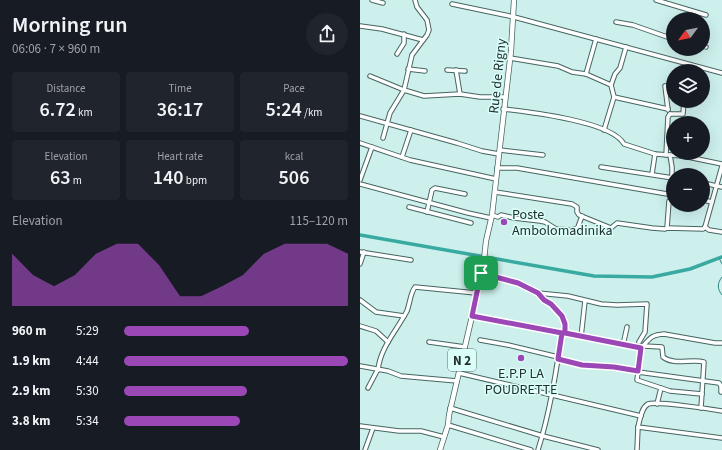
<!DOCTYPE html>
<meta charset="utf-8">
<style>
body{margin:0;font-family:"Source Sans 3",sans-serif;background:#20242c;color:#f1f3f6;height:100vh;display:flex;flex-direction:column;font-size:15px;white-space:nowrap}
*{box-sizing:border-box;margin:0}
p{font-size:13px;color:#9ea1a6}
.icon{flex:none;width:22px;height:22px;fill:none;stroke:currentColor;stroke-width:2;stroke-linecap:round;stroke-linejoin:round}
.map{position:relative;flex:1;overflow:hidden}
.details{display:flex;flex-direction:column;background:#171b24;width:360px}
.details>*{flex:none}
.needle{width:26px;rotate:238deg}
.buttons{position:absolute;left:306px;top:12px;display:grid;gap:8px}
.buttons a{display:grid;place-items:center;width:44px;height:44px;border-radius:50%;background:#171b24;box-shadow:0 4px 16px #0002;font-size:20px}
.pin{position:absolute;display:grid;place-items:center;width:34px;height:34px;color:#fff;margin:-17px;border-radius:8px;box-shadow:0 2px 6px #0006}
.round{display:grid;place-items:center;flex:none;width:42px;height:42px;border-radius:21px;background:#20242c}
.headline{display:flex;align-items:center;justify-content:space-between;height:68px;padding:0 12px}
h1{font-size:22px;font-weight:600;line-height:30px}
.figures{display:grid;grid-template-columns:repeat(3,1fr);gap:6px;height:68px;padding:4px 12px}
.figures div{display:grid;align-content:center;border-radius:4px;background:#20242c;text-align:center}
.figures b{font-size:20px;font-weight:600}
.figures small{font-size:11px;font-weight:400}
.figures p{font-size:11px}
.chart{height:112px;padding:8px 12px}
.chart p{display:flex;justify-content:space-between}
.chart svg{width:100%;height:72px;margin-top:4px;fill:#9b47b5;opacity:.7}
ul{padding:0 12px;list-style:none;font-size:13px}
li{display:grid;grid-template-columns:64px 48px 1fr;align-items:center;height:30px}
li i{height:10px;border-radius:5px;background:#9b47b5}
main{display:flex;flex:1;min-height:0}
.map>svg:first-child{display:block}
</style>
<main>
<section class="details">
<div class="headline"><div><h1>Morning run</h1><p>06:06 · 7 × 960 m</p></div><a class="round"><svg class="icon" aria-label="share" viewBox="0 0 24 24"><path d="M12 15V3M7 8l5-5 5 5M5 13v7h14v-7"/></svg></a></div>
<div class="figures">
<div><p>Distance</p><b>6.72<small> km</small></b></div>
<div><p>Time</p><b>36:17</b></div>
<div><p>Pace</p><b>5:24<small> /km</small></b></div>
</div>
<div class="figures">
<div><p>Elevation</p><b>63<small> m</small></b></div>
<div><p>Heart rate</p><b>140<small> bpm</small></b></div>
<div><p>kcal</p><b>506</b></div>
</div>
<div class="chart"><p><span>Elevation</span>115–120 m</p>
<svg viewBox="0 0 160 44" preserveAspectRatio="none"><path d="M0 44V12L10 25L20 32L30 25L40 12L50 6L60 6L70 19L80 38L90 38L100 32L110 25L120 12L130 6L140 6L150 6L160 12V44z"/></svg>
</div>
<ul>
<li><b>960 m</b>5:29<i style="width:56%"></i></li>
<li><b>1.9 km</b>4:44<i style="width:100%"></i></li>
<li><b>2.9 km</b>5:30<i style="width:55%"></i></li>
<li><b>3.8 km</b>5:34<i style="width:52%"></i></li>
</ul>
</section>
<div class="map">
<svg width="362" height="450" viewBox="0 0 362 450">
<rect width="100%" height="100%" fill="#cdf0ec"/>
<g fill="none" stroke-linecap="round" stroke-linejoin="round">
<g stroke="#328580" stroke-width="1">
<path d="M 359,258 L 362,264"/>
<path d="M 362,277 C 357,283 357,289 362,295"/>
</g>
<path stroke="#39aaa2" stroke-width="3.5" d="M 0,235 L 234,276 L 292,277 L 330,269 L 362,257"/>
<defs>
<g id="minor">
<path d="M 12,0 L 23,3"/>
<path d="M 296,0 L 346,15"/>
<path d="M 92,4 L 154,17 L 362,73"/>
<path d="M 256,22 L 273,25 L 313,39"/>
<path d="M 0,26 L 22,29 L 63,40"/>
<path d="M 343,46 L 346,47"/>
<path d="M 37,54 L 44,43 L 44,34"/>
<path d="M 150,58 L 198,66 L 212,72 L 226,74 L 251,85"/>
<path d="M 48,69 L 65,71"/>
<path d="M 87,70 L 105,71"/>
<path d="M 96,70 L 100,94"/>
<path d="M 226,74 L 236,39"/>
<path d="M 10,76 L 44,90 L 64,96 L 100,94 L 120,97 L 145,97"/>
<path d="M 254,97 L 308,109"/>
<path d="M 143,109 C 169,112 251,121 264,144 L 295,154 L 323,156 L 362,164"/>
<path d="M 308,110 L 305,86 L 313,85"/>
<path d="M 310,114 L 323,114 L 324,101"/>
<path d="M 0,116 L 97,143 L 122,151 L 139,154"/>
<path d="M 244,130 L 254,97 L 251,85 L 255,74 L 260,68 L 266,47"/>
<path d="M 23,138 L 30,113 L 44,90 L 52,55 L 67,35 L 69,30 L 67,20 L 57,7 L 55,0"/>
<path d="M 0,143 L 50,160 L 136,179"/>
<path d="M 140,150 L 183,155"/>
<path d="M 306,155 L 308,117 L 310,114"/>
<path d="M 310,155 L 312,167 L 312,178"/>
<path d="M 42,157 L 51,130"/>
<path d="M 241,167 L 313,178"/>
<path d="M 137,168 L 157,168 L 313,195"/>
<path d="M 292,174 L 295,154"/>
<path d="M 0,180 L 12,147"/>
<path d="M 343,183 L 362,187"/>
<path d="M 0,184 L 108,213 L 131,218"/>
<path d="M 135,192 L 212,204 L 217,207 L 217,212 L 219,215 L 251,228 L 257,223 L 292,228 L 305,229 L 307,228 L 343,229 L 345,227"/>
<path d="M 343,200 L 352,202"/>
<path d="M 49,207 L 111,223"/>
<path d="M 67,212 L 72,190 L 75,188 L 105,194"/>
<path d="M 132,215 L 138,217 L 141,215 L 154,218 L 180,221 L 185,222 L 196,229 L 210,230 L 215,229 L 218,227 L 222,216"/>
<path d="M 345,227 L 362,166"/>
<path d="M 345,227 L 349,230 L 362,232"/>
<path d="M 307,228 L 309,201"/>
<path d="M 0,252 L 51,260"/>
<path d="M 0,264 L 4,252"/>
<path d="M 117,268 L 123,269"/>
<path d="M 121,273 L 158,283 L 178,293 L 208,296 L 241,304 L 257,305 L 287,304 L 285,332 L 279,342"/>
<path d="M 178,293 C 191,307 206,311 205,333"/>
<path d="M 0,300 L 16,312 L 44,316"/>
<path d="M 112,316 L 281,348 C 290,339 290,335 304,334 L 355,343 L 362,343"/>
<path d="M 0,326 L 16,331 L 28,342"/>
<path d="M 221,337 L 225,301"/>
<path d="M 120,340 L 148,345 L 198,357"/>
<path d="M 69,342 L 105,347"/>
<path d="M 263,345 L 267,327"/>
<path d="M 284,346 L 302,347 L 303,357 C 314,366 332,358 344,362 L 341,408"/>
<path d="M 281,348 L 277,380 L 301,388 L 297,404"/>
<path d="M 198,359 L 222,365 L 254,367 L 278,371"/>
<path d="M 0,366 L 28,371 L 41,376 L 97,381"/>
<path d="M 18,370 C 20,348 37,330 47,311 C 50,303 50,294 55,287 L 116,293"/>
<path d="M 278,372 L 359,383 L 361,386 L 361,392"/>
<path d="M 99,373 L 281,416"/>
<path d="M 8,388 L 18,369"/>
<path d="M 301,388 L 310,391 L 342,394"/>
<path d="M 90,408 L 183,436 L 238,450"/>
<path d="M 362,411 C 350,409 296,401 288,404 C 281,408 280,420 278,427 L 362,438"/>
<path d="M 88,425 L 171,450"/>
<path d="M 0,426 L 39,431 L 61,431 L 84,437"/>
<path d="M 5,450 L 13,428"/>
<path d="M 178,450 C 190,412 196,372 202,333"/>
<path d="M 277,450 L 278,427"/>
</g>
<path id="major" d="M 80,450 L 88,425 L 89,415 L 123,269 L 126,241 L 132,215 L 151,51 L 154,0"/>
</defs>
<use href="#minor" stroke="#466562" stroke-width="5.5"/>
<use href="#major" stroke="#466562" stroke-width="6"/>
<use href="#minor" stroke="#fff" stroke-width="3.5"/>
<use href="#major" stroke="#fff" stroke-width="4.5"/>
</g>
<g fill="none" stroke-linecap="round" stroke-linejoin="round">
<defs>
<path id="route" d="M 121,273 L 158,283 L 178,293 L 184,300 L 191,304 L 202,316 L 205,324 L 205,333 L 281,348 L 278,371 L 254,367 L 222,365 L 198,359 L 202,333 L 112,316 Z"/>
</defs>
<use href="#route" stroke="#fff" stroke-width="8"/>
<use href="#route" stroke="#9b47b5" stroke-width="5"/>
</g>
<g fill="#9b47b5" stroke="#dafefa" stroke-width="1.5">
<circle cx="144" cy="222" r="4"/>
<circle cx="161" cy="358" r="4"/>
</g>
<g text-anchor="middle" stroke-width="3" stroke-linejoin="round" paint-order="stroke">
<rect fill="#dafefa" stroke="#5a6e6c" stroke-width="1" x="88" y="349" width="28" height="22" rx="3"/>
<g font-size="13" font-weight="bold" fill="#23302f">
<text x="102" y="365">N 2</text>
</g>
<g font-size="14" fill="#23302f" stroke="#dafefa">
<text transform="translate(137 76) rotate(-84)" y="5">Rue de Rigny</text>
</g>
<g font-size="14" fill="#23302f" stroke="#dafefa" text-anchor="start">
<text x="152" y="219">Poste<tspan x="152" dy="16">Ambolomadinika</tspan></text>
<text x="161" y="378" text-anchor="middle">E.P.P LA<tspan x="161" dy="16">POUDRETTE</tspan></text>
</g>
</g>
</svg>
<div class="buttons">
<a><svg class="needle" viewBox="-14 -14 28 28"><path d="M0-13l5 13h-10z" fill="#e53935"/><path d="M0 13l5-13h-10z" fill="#9ea1a6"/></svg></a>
<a><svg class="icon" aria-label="layers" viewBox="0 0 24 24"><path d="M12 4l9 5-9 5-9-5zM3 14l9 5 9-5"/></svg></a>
<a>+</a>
<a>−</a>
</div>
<div class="pin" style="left:121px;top:273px;background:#1e9e55"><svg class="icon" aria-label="arrive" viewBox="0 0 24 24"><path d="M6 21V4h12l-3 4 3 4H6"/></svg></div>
</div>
</main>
